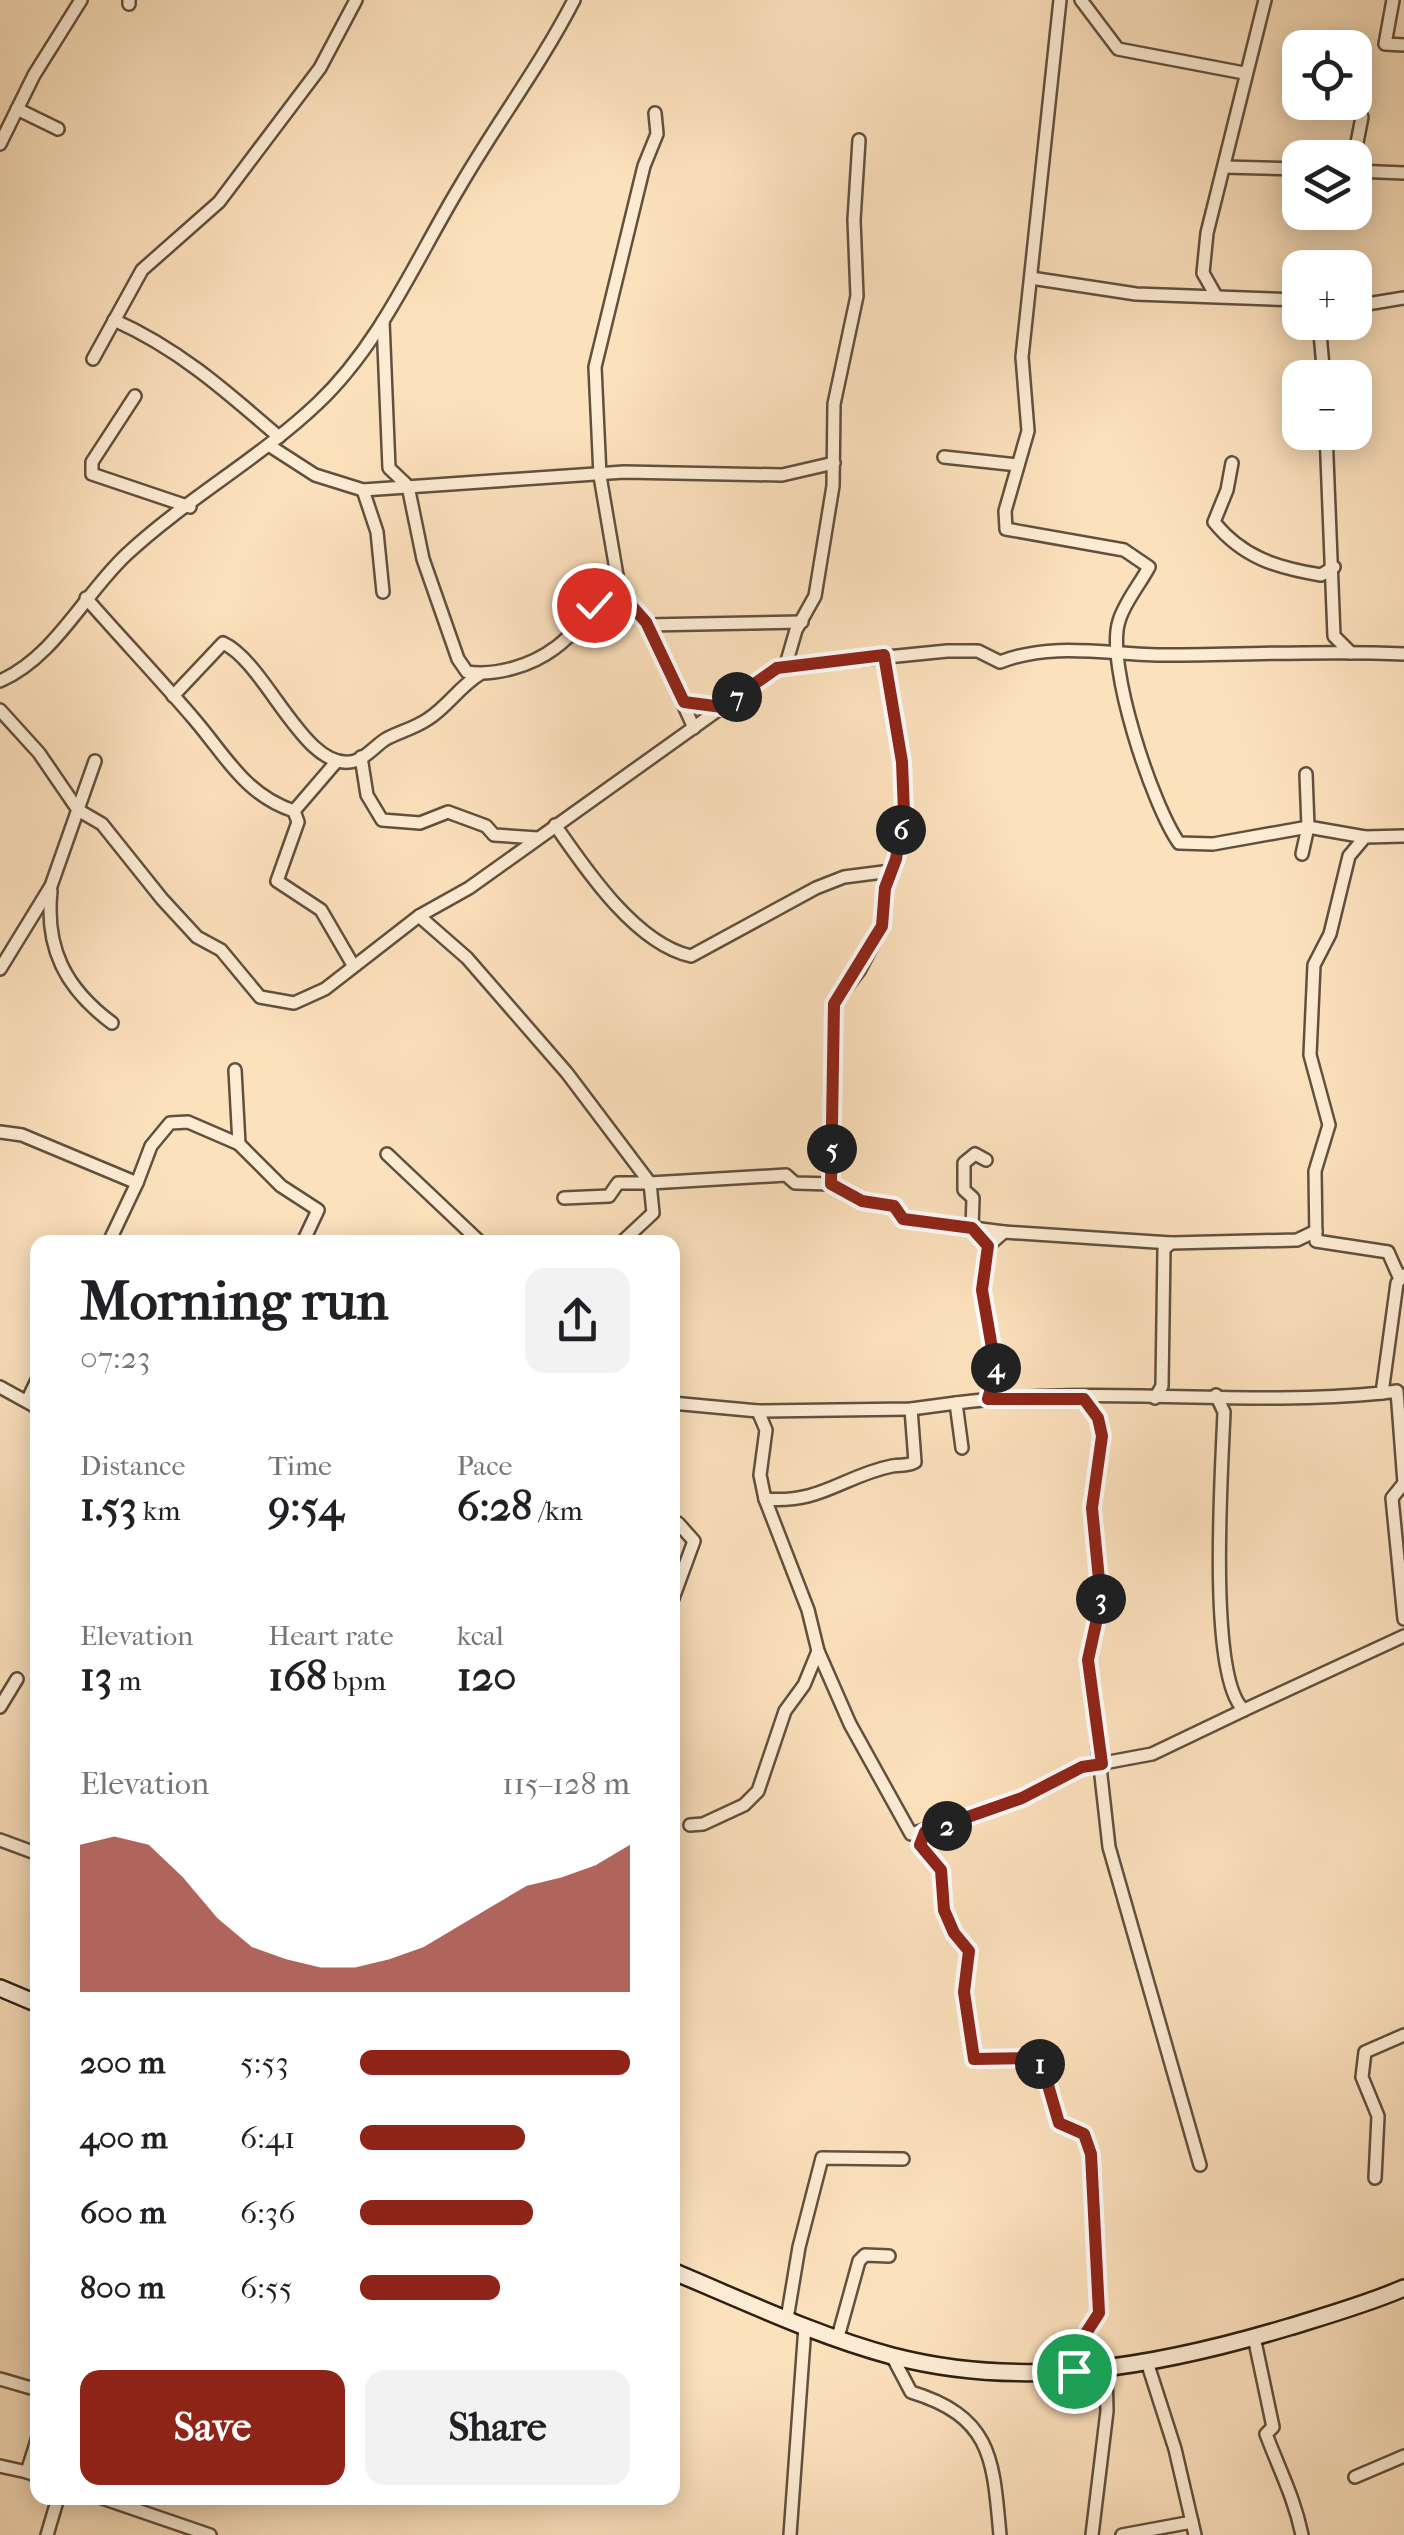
<!DOCTYPE html>
<meta charset="utf-8">
<style>
body{margin:0;font-family:"IM FELL French Canon",serif;background:#f2f2f2;color:#202124;height:100vh;display:flex;flex-direction:column;font-size:38px;white-space:nowrap}
*{box-sizing:border-box;margin:0}
p{font-size:32px;color:#757577}
.icon{flex:none;width:55px;height:55px;fill:none;stroke:currentColor;stroke-width:2;stroke-linecap:round;stroke-linejoin:round}
.map{position:relative;flex:1;overflow:hidden}
.panel{position:absolute;left:30px;top:1235px;width:650px;height:1270px;display:flex;flex-direction:column;background:#fff;border-radius:20px;box-shadow:0 5px 25px #0003}
.panel>*{flex:none}
.buttons{position:absolute;left:1282px;top:30px;display:grid;gap:20px}
.buttons a{display:grid;place-items:center;width:90px;height:90px;border-radius:20px;background:#fff;box-shadow:0 5px 25px #0003;font-size:50px}
.pin{position:absolute;display:grid;place-items:center;width:85px;height:85px;color:#fff;margin:-42px;border:5px solid #fff;border-radius:50%;box-shadow:0 2px 10px #0007}
.km{position:absolute;width:50px;height:50px;margin:-25px;border-radius:50%;background:#222;color:#fff;font-size:28px;line-height:50px;text-align:center}
.round{display:grid;place-items:center;flex:none;width:105px;height:105px;border-radius:20px;background:#f2f2f2}
.summary{display:flex;align-items:center;justify-content:space-between;height:170px;padding:0 50px}
h1{font-size:55px;font-weight:700;line-height:75px}
.figures{display:grid;grid-template-columns:repeat(3,1fr);gap:15px;height:170px;padding:10px 50px}
.figures div{display:grid;align-content:center}
.figures b{font-size:42px;font-weight:700}
.figures small{font-size:28px;font-weight:400}
.figures p{font-size:28px}
.chart{height:280px;padding:20px 50px}
.chart p{display:flex;justify-content:space-between}
.chart svg{width:100%;height:180px;margin-top:10px;fill:#8f2418;opacity:.7}
.action{display:flex;gap:20px;margin-top:auto;padding:20px 50px}
.action a{flex:1;height:115px;border-radius:20px;background:#8f2418;color:#fff;font-size:40px;font-weight:700;line-height:115px;text-align:center}
.action a+a{background:#f2f2f2;color:#202124}
ul{padding:0 50px;list-style:none;font-size:32px}
li{display:grid;grid-template-columns:160px 120px 1fr;align-items:center;height:75px}
li i{height:25px;border-radius:12px;background:#8f2418}
.map>svg:first-child{display:block}
</style>
<div class="map">
<svg width="1404" height="2535" viewBox="0 0 1404 2535">
<rect width="100%" height="100%" fill="#fce1bd"/>
<filter id="stains"><feTurbulence type="fractalNoise" baseFrequency=".002" numOctaves="4"/><feColorMatrix values="0 0 0 0 .2 0 0 0 0 .09 0 0 0 0 .02 0 0 0 .5 -.17"/></filter>
<radialGradient id="worn" r=".72"><stop offset=".6" stop-color="#630" stop-opacity="0"/><stop offset="1" stop-color="#630" stop-opacity=".3"/></radialGradient>
<g fill="none" stroke-linecap="round" stroke-linejoin="round">
<defs>
<g id="street">
<path d="M 129,0 L 129,4"/>
<path d="M 1060,0 L 1022,357 L 1028,431 L 1005,511 L 1006,529 L 1124,550 L 1149,567 C 1140,584 1124,603 1119,621 C 1105,664 1153,807 1179,843 L 1213,844 L 1308,827 L 1365,837"/>
<path d="M 1081,0 L 1118,49 L 1244,73"/>
<path d="M 1393,0 L 1385,44 L 1404,45"/>
<path d="M 17,109 L 58,129"/>
<path d="M 655,113 L 657,134 L 644,166 L 595,367 L 600,476 L 620,593 L 646,622 L 694,728"/>
<path d="M 0,144 L 34,75 L 81,0"/>
<path d="M 1354,158 L 1362,117"/>
<path d="M 1224,167 L 1300,169"/>
<path d="M 1355,171 L 1404,173"/>
<path d="M 1031,278 L 1136,294 L 1300,300"/>
<path d="M 1216,296 L 1203,273 L 1207,233 L 1265,0"/>
<path d="M 1355,306 L 1404,298"/>
<path d="M 114,320 C 179,349 226,391 279,437"/>
<path d="M 383,321 L 389,468 L 408,486 L 423,559 L 458,659 L 467,672 C 496,676 531,666 555,648 C 582,629 584,609 620,593"/>
<path d="M 1319,322 L 1324,378"/>
<path d="M 93,359 L 142,270 L 219,202 L 320,68 L 356,0"/>
<path d="M 135,396 L 92,462 L 92,474 L 190,507"/>
<path d="M 1326,432 L 1334,636 L 1351,653"/>
<path d="M 270,446 L 315,475 L 363,490 L 624,472 L 782,475 L 834,463"/>
<path d="M 944,457 L 1018,465"/>
<path d="M 1232,463 L 1227,490 L 1214,522 C 1243,558 1278,568 1321,575 L 1334,567"/>
<path d="M 363,490 L 377,532 L 383,592"/>
<path d="M 86,598 C 121,638 159,678 194,719 C 225,755 245,795 294,811 L 298,822 L 277,881 L 321,910 L 353,965"/>
<path d="M 647,625 L 802,622"/>
<path d="M 785,668 L 796,630 L 815,596 L 833,486 L 834,404 L 857,296 L 854,220 L 859,140"/>
<path d="M 0,681 C 55,657 84,594 127,554 C 186,499 259,459 318,403 C 381,343 415,261 459,188 C 496,124 540,66 574,0"/>
<path d="M 173,696 L 223,643 C 267,663 305,775 355,761 C 366,758 376,745 386,739 C 399,732 415,728 428,719 C 448,706 459,687 480,674"/>
<path d="M 684,702 L 722,707"/>
<path d="M 0,710 L 39,753 L 78,810 L 102,824 L 162,899 L 197,937 L 221,950 L 260,997 L 294,1003 L 325,989 L 419,916 L 467,958 L 567,1073 L 650,1183 L 786,1175 L 795,1183 L 831,1184 L 862,1201 L 894,1206 L 903,1219 L 1004,1232"/>
<path d="M 361,757 L 367,795 L 382,820 L 420,823 L 448,812 L 486,826 L 494,835 L 538,838"/>
<path d="M 294,811 L 337,761"/>
<path d="M 555,825 C 586,870 636,944 691,956 L 816,888 L 844,877 L 891,871"/>
<path d="M 1302,854 L 1308,827 L 1306,774"/>
<path d="M 51,891 C 45,948 65,988 112,1023"/>
<path d="M 419,916 L 469,888 L 777,668 L 947,651 L 978,651 L 1000,662 C 1054,641 1110,655 1166,655 C 1246,655 1325,650 1404,654"/>
<path d="M 0,969 L 51,886 L 95,761"/>
<path d="M 235,1070 L 239,1144 L 281,1186 L 318,1210 L 303,1242"/>
<path d="M 0,1132 L 22,1135 L 137,1183 L 109,1242"/>
<path d="M 387,1154 L 480,1242"/>
<path d="M 986,1160 L 975,1154 L 964,1163 L 964,1190 L 973,1198 L 972,1229 L 988,1246"/>
<path d="M 137,1183 L 151,1146 L 170,1123 L 188,1122 L 239,1144"/>
<path d="M 831,1184 L 833,1005 L 859,971 L 882,927 L 885,888 L 896,859 L 904,812 L 902,762 L 885,655"/>
<path d="M 564,1198 L 609,1196 L 618,1183 L 650,1183 L 653,1213 L 622,1242"/>
<path d="M 1400,1279 L 1388,1252 L 1316,1241 L 1315,1171 L 1329,1125 L 1310,1055 L 1314,965 L 1330,934 L 1349,856 L 1365,837 L 1404,836"/>
<path d="M 0,1387 L 38,1408"/>
<path d="M 1382,1393 L 1397,1391 L 1404,1483 L 1392,1498 L 1404,1619"/>
<path d="M 1216,1395 L 1224,1412 C 1222,1467 1207,1678 1244,1710 L 1404,1636"/>
<path d="M 1155,1398 L 1162,1386 L 1164,1249 L 1171,1243 L 1297,1240 L 1316,1231"/>
<path d="M 988,1399 L 996,1371 L 983,1290 L 988,1246 L 1004,1232 L 1171,1243"/>
<path d="M 1084,1399 L 1098,1418 L 1102,1436 L 1092,1508 L 1101,1600 L 1088,1660 L 1109,1847 L 1200,2165"/>
<path d="M 27,1401 L 38,1378"/>
<path d="M 672,1403 L 758,1411 L 911,1409 L 956,1403"/>
<path d="M 758,1411 L 766,1430 L 760,1475 L 765,1499 L 808,1610 L 818,1651 L 850,1724 L 911,1834 L 1022,1798 L 1082,1767 L 1152,1754 L 1244,1710"/>
<path d="M 962,1448 L 956,1403 C 1097,1385 1240,1407 1382,1393 L 1397,1283 L 1404,1275"/>
<path d="M 765,1499 C 821,1504 843,1476 892,1466 C 901,1464 906,1467 915,1462 L 911,1409"/>
<path d="M 672,1524 L 678,1523 L 694,1541 L 672,1601"/>
<path d="M 0,1707 L 17,1679"/>
<path d="M 690,1825 L 703,1824 L 744,1805 L 758,1791 L 785,1711 L 804,1685 L 818,1651"/>
<path d="M 925,1832 L 920,1845 L 941,1869 L 944,1910 L 954,1933 L 969,1951 L 964,1992 L 974,2059 L 1035,2058 L 1043,2068 L 1059,2123 L 1084,2134 L 1091,2154 L 1099,2313 L 1075,2349 L 1075,2371"/>
<path d="M 0,1840 L 38,1854"/>
<path d="M 1375,2178 L 1378,2116 L 1362,2077 L 1365,2052 L 1404,2035"/>
<path d="M 787,2319 L 799,2247 L 822,2158 L 903,2159"/>
<path d="M 838,2337 L 859,2261 L 865,2255 L 889,2256"/>
<path d="M 1254,2337 L 1273,2427 L 1266,2434 C 1280,2471 1294,2497 1302,2535"/>
<path d="M 892,2356 L 911,2392 C 993,2417 993,2460 1000,2535"/>
<path d="M 1148,2365 L 1175,2449 L 1195,2535"/>
<path d="M 0,2379 L 38,2390"/>
<path d="M 38,2437 L 27,2472 L 38,2476"/>
<path d="M 0,2466 L 27,2472"/>
<path d="M 1355,2477 L 1404,2456"/>
<path d="M 102,2498 L 210,2535"/>
<path d="M 47,2535 L 58,2498"/>
<path d="M 790,2535 L 805,2326"/>
<path d="M 1092,2535 L 1107,2411 L 1106,2370"/>
<path d="M 1122,2535 L 1192,2522"/>
</g>
<g id="secondary">
<path d="M 0,1988 L 38,2004"/>
<path d="M 672,2271 C 744,2301 817,2336 892,2356 C 1027,2391 1159,2366 1289,2327 C 1328,2315 1367,2304 1404,2288"/>
</g>
</defs>
<use href="#street" stroke="#62503d" stroke-width="16"/>
<use href="#secondary" stroke="#2f2012" stroke-width="20"/>
<use href="#street" stroke="#fdecd4" stroke-width="11"/>
<use href="#secondary" stroke="#fdecd4" stroke-width="15"/>
</g>
<g fill="none" stroke-linecap="round" stroke-linejoin="round">
<defs>
<path id="route" d="M 594,605 L 620,593 L 646,622 L 684,702 L 722,707 L 777,668 L 884,655 L 902,762 L 904,812 L 896,859 L 885,888 L 882,926 L 834,1004 L 831,1184 L 862,1201 L 894,1206 L 903,1219 L 972,1228 L 988,1246 L 982,1290 L 996,1371 L 988,1399 L 1084,1399 L 1098,1418 L 1102,1436 L 1092,1508 L 1101,1600 L 1088,1660 L 1102,1764 L 1082,1767 L 1022,1798 L 925,1832 L 920,1845 L 941,1870 L 944,1910 L 954,1933 L 969,1951 L 964,1992 L 974,2059 L 1035,2058 L 1043,2068 L 1059,2123 L 1084,2134 L 1091,2154 L 1099,2313 L 1075,2350 L 1074,2371"/>
</defs>
<use href="#route" stroke="#fff" stroke-width="20"/>
<use href="#route" stroke="#8f2418" stroke-width="12"/>
</g>
<rect width="100%" height="100%" filter="url(#stains)"/>
<rect width="100%" height="100%" fill="url(#worn)"/>
</svg>
<div class="buttons">
<a><svg class="icon" aria-label="locate" viewBox="0 0 24 24"><circle cx="12" cy="12" r="6"/><path d="M12 2v4M12 18v4M2 12h4M18 12h4"/></svg></a>
<a><svg class="icon" aria-label="layers" viewBox="0 0 24 24"><path d="M12 4l9 5-9 5-9-5zM3 14l9 5 9-5"/></svg></a>
<a>+</a>
<a>−</a>
</div>
<div class="pin" style="left:1074px;top:2371px;background:#1e9e55"><svg class="icon" aria-label="arrive" viewBox="0 0 24 24"><path d="M6 21V4h12l-3 4 3 4H6"/></svg></div>
<div class="pin" style="left:594px;top:605px;background:#d93025"><svg class="icon" aria-label="check" viewBox="0 0 24 24"><path d="M5 12l5 5 9-10"/></svg></div>
<b class="km" style="left:1040px;top:2064px">1</b>
<b class="km" style="left:947px;top:1826px">2</b>
<b class="km" style="left:1101px;top:1599px">3</b>
<b class="km" style="left:996px;top:1368px">4</b>
<b class="km" style="left:832px;top:1149px">5</b>
<b class="km" style="left:901px;top:830px">6</b>
<b class="km" style="left:737px;top:697px">7</b>
<section class="panel">
<div class="summary"><div><h1>Morning run</h1><p>07:23</p></div><a class="round"><svg class="icon" aria-label="share" viewBox="0 0 24 24"><path d="M12 15V3M7 8l5-5 5 5M5 13v7h14v-7"/></svg></a></div>
<div class="figures">
<div><p>Distance</p><b>1.53<small> km</small></b></div>
<div><p>Time</p><b>9:54</b></div>
<div><p>Pace</p><b>6:28<small> /km</small></b></div>
</div>
<div class="figures">
<div><p>Elevation</p><b>13<small> m</small></b></div>
<div><p>Heart rate</p><b>168<small> bpm</small></b></div>
<div><p>kcal</p><b>120</b></div>
</div>
<div class="chart"><p><span>Elevation</span>115–128 m</p>
<svg viewBox="0 0 160 44" preserveAspectRatio="none"><path d="M0 44V8L10 6L20 8L30 16L40 26L50 33L60 36L70 38L80 38L90 36L100 33L110 28L120 23L130 18L140 16L150 13L160 8V44z"/></svg>
</div>
<ul>
<li><b>200 m</b>5:53<i style="width:100%"></i></li>
<li><b>400 m</b>6:41<i style="width:61%"></i></li>
<li><b>600 m</b>6:36<i style="width:64%"></i></li>
<li><b>800 m</b>6:55<i style="width:52%"></i></li>
</ul>
<div class="action"><a>Save</a><a>Share</a></div>
</section>
</div>
